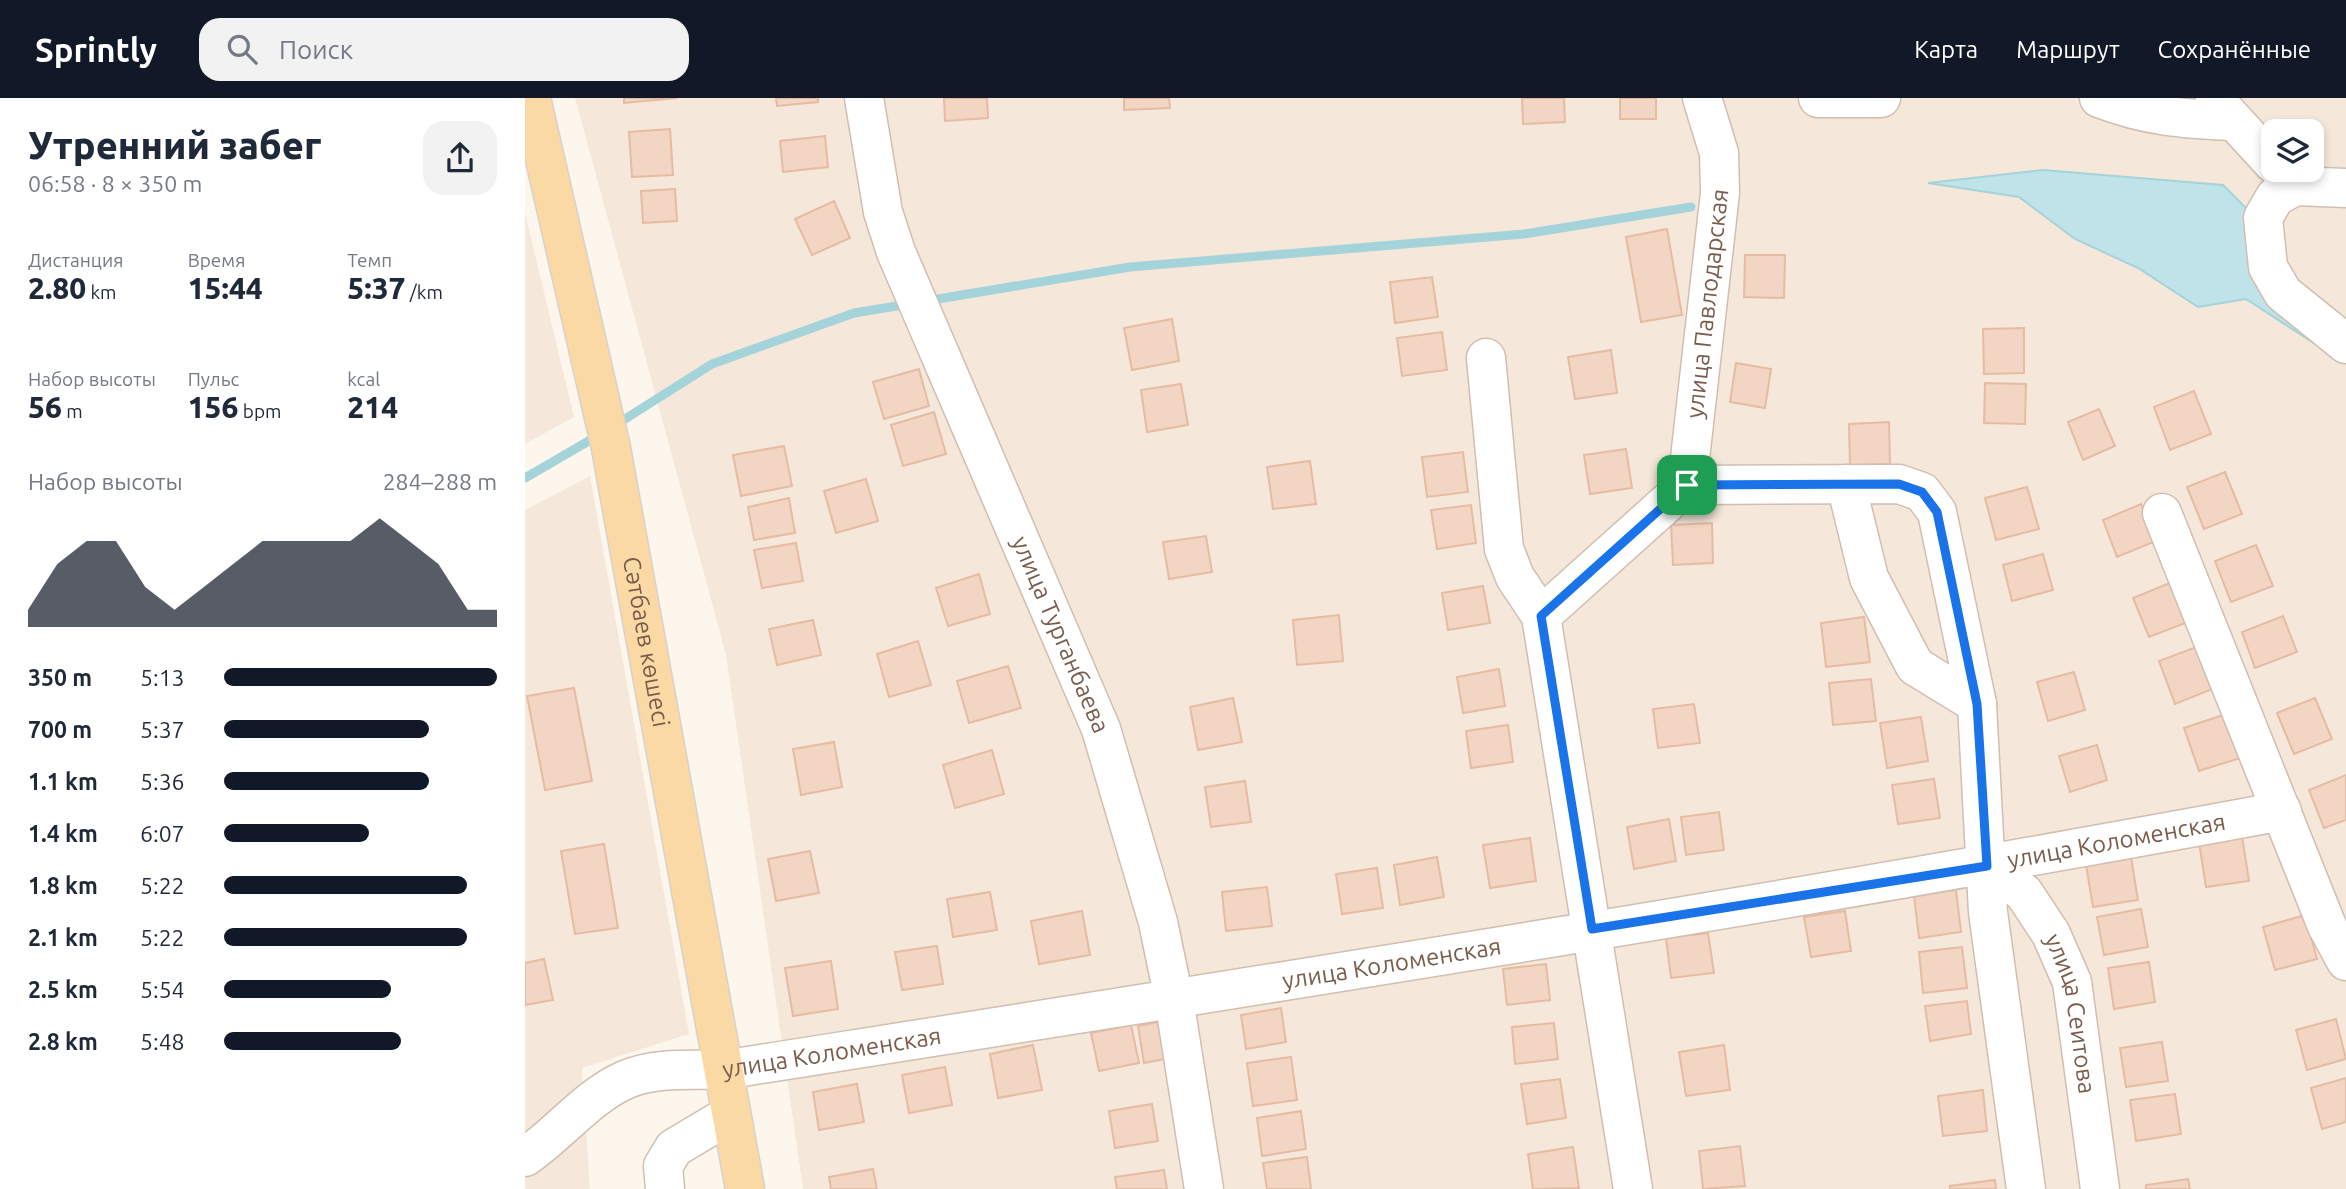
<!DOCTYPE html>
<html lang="ru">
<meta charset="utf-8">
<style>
body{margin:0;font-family:Ubuntu,sans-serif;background:#f2f2f3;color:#1f2937;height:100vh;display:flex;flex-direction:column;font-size:26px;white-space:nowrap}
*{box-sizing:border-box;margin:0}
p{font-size:23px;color:#747a83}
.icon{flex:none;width:38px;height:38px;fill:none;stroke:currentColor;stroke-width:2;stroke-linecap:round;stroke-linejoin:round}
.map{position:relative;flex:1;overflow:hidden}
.panel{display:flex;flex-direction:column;background:#fff;width:525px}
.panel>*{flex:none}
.tools{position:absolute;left:1736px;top:21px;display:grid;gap:14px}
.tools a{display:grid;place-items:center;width:63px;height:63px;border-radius:14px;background:#fff;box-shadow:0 4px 10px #0003;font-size:35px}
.pin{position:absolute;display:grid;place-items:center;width:60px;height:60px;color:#fff;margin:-30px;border-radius:14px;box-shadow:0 4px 10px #0006}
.round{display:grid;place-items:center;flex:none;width:74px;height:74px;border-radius:21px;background:#f2f2f3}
.headline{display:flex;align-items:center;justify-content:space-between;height:119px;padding:0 28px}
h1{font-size:38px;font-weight:800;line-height:52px}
.figures{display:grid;grid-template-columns:repeat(3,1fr);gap:10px;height:119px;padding:7px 28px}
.figures div{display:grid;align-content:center}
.figures b{font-size:30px;font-weight:800}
.figures small{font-size:19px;font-weight:400}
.figures p{font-size:19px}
.chart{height:196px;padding:14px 28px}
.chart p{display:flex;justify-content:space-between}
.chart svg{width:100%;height:126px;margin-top:7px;fill:#111827;opacity:.7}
ul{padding:0 28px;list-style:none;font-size:23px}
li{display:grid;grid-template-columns:112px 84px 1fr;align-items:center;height:52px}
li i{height:18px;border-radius:9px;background:#111827}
header{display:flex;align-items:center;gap:42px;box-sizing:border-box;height:98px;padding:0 35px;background:#111827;color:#fff}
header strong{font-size:33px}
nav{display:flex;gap:38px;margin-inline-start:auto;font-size:24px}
.search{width:490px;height:63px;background:#f2f2f3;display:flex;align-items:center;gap:18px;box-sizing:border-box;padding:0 24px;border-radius:21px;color:#747a83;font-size:26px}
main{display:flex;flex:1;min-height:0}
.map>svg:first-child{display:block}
</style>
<header>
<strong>Sprintly</strong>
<div class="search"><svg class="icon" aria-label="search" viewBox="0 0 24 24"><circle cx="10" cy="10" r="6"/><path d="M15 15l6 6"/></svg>Поиск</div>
<nav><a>Карта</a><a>Маршрут</a><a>Сохранённые</a></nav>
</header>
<main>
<section class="panel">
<div class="headline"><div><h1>Утренний забег</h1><p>06:58 · 8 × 350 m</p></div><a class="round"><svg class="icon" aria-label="share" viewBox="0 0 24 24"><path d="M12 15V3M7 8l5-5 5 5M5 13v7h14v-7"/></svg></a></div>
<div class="figures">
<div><p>Дистанция</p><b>2.80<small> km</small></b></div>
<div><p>Время</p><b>15:44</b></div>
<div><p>Темп</p><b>5:37<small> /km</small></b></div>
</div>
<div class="figures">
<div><p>Набор высоты</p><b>56<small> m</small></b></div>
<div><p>Пульс</p><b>156<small> bpm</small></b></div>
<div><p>kcal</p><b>214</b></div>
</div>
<div class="chart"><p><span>Набор высоты</span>284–288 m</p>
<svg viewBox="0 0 160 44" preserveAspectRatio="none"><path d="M0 44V38L10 22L20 14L30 14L40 30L50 38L60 30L70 22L80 14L90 14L100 14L110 14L120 6L130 14L140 22L150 38L160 38V44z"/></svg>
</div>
<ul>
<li><b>350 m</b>5:13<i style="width:100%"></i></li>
<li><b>700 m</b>5:37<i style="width:75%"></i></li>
<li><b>1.1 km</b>5:36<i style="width:75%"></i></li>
<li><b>1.4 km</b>6:07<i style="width:53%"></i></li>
<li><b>1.8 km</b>5:22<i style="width:89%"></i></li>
<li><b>2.1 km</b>5:22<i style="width:89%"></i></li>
<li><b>2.5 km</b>5:54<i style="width:61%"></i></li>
<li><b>2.8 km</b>5:48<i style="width:65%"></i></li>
</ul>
</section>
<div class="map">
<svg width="1821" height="1091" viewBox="0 0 1821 1091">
<rect width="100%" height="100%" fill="#fdf6ec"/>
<g fill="#f5e8da" fill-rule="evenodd">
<path d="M 50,0 L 1821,0 L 1821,1091 L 278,1091 L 201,557 ZM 1748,33 L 1787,33 L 1787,72 L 1748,72 Z"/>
<path d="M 0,115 L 49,319 L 0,346 Z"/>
<path d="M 65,378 L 164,936 L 57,970 L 65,1091 L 0,1091 L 0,412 Z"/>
</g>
<path fill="#bfe3e8" stroke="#a5d3da" stroke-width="2" d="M 1518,72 L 1698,87 L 1726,115 L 1801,253 L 1721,201 L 1673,209 L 1613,170 L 1550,141 L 1494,99 L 1403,85 Z"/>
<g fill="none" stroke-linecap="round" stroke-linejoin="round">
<g stroke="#a5d3da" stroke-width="9">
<path d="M 401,203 L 605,169 L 999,136 L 1166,109"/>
<path d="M 89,328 L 187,266 L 329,215 L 384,206"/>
<path d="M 0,380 L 74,337"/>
</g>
</g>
<g fill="#f3d5c3" stroke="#e6bba3" stroke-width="2">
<path d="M 99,0 L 152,0 L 99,5 Z"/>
<path d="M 251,0 L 293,0 L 293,4 L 252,8 Z"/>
<path d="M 419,0 L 462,0 L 463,20 L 420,23 Z"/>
<path d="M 599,0 L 644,0 L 645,10 L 599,12 Z"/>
<path d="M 997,0 L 1039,0 L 1040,24 L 998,26 Z"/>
<rect x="1095" y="0" width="36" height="21"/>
<path d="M 145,31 L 148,77 L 107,79 L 104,34 Z"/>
<path d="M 300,38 L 303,69 L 258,74 L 255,43 Z"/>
<path d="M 150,91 L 152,123 L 118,125 L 116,93 Z"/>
<path d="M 309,103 L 325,140 L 287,157 L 270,121 Z"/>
<path d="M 1142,131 L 1157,217 L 1116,224 L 1101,139 Z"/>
<path d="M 1220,157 L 1260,157 L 1259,200 L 1219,199 Z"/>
<path d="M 907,179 L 913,219 L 870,225 L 865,184 Z"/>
<path d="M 647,221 L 654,263 L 607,272 L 599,230 Z"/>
<path d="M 1499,230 L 1499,275 L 1459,276 L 1458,231 Z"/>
<path d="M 917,234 L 922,272 L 877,278 L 872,240 Z"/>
<path d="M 1086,252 L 1092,295 L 1050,301 L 1043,259 Z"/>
<path d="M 1211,265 L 1246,271 L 1240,310 L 1205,304 Z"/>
<path d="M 394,271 L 404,308 L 359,321 L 348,284 Z"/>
<path d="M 1460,285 L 1501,286 L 1500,326 L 1459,325 Z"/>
<path d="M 656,286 L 663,327 L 622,334 L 616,292 Z"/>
<path d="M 1669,293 L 1686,336 L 1645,352 L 1629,309 Z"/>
<path d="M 1574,311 L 1590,348 L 1558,362 L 1543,324 Z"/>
<path d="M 409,314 L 421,356 L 378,368 L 366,327 Z"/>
<path d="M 1364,324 L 1365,366 L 1325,367 L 1324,326 Z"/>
<path d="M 259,348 L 267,388 L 216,398 L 208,357 Z"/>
<path d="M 1101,351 L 1107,390 L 1065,396 L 1059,357 Z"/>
<path d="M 938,354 L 943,394 L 902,399 L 897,359 Z"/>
<path d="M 785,363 L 791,406 L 748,411 L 742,369 Z"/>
<path d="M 1700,374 L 1717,416 L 1679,431 L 1662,389 Z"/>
<path d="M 341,381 L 353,423 L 311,435 L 299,393 Z"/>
<path d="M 1502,389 L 1514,431 L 1471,442 L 1460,400 Z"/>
<path d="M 264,400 L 270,435 L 229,442 L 223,409 Z"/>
<path d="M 1616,406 L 1631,443 L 1592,459 L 1578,422 Z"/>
<path d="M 946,407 L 951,445 L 912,451 L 906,412 Z"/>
<path d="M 1187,425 L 1188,465 L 1148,467 L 1146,427 Z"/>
<path d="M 681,438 L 687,474 L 644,481 L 638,444 Z"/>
<path d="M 271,445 L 278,483 L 237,490 L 229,452 Z"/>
<path d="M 1731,447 L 1748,488 L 1706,504 L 1690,463 Z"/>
<path d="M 1518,456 L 1528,492 L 1487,503 L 1478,467 Z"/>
<path d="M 454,476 L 465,516 L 423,528 L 411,490 Z"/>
<path d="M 1647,484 L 1663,524 L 1624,539 L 1608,500 Z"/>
<path d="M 958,488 L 965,525 L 923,532 L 917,495 Z"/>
<path d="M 814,517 L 818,563 L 772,567 L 768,522 Z"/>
<path d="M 1758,518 L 1772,554 L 1730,570 L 1717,534 Z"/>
<path d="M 1339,519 L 1345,564 L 1301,569 L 1296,525 Z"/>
<path d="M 288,522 L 296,557 L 252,567 L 244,531 Z"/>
<path d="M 393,543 L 406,587 L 364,599 L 352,556 Z"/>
<path d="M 1674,548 L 1690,590 L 1650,606 L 1634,563 Z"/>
<path d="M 483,568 L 496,610 L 444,625 L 432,583 Z"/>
<path d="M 974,571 L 980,608 L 938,615 L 932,579 Z"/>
<path d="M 1549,574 L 1560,612 L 1523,623 L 1512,584 Z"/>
<path d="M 1346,581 L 1351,623 L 1308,627 L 1304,585 Z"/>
<path d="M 49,590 L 67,683 L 20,692 L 2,598 Z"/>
<path d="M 708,600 L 717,644 L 673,652 L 665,609 Z"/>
<path d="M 1790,600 L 1807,641 L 1769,656 L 1752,615 Z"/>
<path d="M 1169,606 L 1175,645 L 1133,650 L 1128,611 Z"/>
<path d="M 1701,616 L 1715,660 L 1674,673 L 1659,630 Z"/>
<path d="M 1396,619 L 1403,663 L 1362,670 L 1355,625 Z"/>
<path d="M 983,627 L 988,664 L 946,670 L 941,633 Z"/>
<path d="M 309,644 L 317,689 L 276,697 L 268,651 Z"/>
<path d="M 1572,647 L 1582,682 L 1545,694 L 1534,658 Z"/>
<path d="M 467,652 L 479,696 L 430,710 L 418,667 Z"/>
<path d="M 1821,677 L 1821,722 L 1799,730 L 1784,692 Z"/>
<path d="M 1409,681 L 1415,720 L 1373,726 L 1367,687 Z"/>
<path d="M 720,683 L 726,724 L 686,729 L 680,689 Z"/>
<path d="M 1194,714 L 1199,752 L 1161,757 L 1156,719 Z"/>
<path d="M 1144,721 L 1151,763 L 1109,771 L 1102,729 Z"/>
<path d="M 1717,738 L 1724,783 L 1681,789 L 1674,744 Z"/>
<path d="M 1005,740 L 1011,783 L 965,790 L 958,747 Z"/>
<path d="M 79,746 L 93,830 L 50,836 L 36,753 Z"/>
<path d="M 285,753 L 294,795 L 251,803 L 243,761 Z"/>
<path d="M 912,759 L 919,799 L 875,807 L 869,767 Z"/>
<path d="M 1606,759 L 1613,802 L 1568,809 L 1561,767 Z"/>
<path d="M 852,770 L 858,810 L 817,816 L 811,776 Z"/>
<path d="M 742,789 L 747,828 L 701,833 L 697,794 Z"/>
<path d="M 1431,792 L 1436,834 L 1394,840 L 1389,797 Z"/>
<path d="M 465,794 L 472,832 L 428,839 L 422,801 Z"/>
<path d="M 1616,811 L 1623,849 L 1579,857 L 1572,819 Z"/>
<path d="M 557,813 L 565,857 L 514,866 L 506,823 Z"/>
<path d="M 1320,813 L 1326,853 L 1286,859 L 1279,819 Z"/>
<path d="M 1780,817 L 1792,861 L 1750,872 L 1738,829 Z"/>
<path d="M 1183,835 L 1189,875 L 1146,880 L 1141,840 Z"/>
<path d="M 412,848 L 418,886 L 377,892 L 370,854 Z"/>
<path d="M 1437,849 L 1442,890 L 1398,895 L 1394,854 Z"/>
<path d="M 19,861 L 28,902 L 0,907 L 0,865 Z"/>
<path d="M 306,863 L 313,911 L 268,918 L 260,870 Z"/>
<path d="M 1624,864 L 1630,904 L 1589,911 L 1583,870 Z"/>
<path d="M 1021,866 L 1025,902 L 982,907 L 978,871 Z"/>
<path d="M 1442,903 L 1446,936 L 1405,943 L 1400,908 Z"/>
<path d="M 756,910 L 761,944 L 721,951 L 716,917 Z"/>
<path d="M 1811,921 L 1821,961 L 1782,972 L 1771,932 Z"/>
<path d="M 633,924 L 640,961 L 619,965 L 613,928 Z"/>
<path d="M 1029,925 L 1033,961 L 990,966 L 987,929 Z"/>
<path d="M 606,927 L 614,965 L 574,973 L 566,935 Z"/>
<path d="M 1637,944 L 1643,983 L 1601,989 L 1595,950 Z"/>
<path d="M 508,947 L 517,992 L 473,1000 L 465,956 Z"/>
<path d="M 1199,947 L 1205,992 L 1161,998 L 1154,954 Z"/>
<path d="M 766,959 L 772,1002 L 728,1008 L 722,965 Z"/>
<path d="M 420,969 L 427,1007 L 384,1015 L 377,977 Z"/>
<path d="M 1821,980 L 1821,1024 L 1797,1031 L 1786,990 Z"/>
<path d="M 1035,981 L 1041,1020 L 1002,1026 L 996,986 Z"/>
<path d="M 332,986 L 339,1024 L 294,1032 L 288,994 Z"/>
<path d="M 1458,992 L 1462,1033 L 1418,1038 L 1413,998 Z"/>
<path d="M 1650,996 L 1656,1036 L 1611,1043 L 1605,1002 Z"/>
<path d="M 627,1006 L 633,1043 L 590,1050 L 584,1013 Z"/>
<path d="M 776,1013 L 781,1051 L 737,1058 L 732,1020 Z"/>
<path d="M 1215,1048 L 1220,1088 L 1178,1091 L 1174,1053 Z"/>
<path d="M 1048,1049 L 1054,1090 L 1008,1091 L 1003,1056 Z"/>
<path d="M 782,1059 L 786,1091 L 742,1091 L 738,1065 Z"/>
<path d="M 348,1071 L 352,1091 L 306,1091 L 304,1079 Z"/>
<path d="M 639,1072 L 642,1091 L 592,1091 L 590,1079 Z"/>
<path d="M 1663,1081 L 1665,1091 L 1621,1091 L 1621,1087 Z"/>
<path d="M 1470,1082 L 1471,1091 L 1425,1091 L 1425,1088 Z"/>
</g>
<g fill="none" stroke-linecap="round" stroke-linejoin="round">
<defs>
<g id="minor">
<path id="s1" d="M 339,0 L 358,114 L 371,154 L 576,631 L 633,824 L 649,901 L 679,1091"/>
<path d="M 1293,0 L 1356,0"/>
<path d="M 1574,0 C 1621,18 1657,21 1707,23"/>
<path d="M 1690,2 L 1748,65"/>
<path d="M 1755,72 L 1770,88 L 1750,99 L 1738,120 L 1743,169 L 1758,195 L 1821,246"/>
<path d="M 1770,88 L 1821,90"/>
<path d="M 961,260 L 979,451 L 990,479 L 1016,518"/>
<path d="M 1321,386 L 1344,480 L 1390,568 L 1452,606"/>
<path d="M 1162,387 L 1374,386 L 1397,394 L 1412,414 L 1452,606 L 1463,814 L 1501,1091"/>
<path d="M 1637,415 L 1802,828 L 1821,863"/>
<path id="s2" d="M 1462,768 L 1499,795 L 1526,836 L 1547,884 L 1575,1091"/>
<path id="s3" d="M 0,1059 C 34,1036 62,999 100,982 C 130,969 165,972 198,972 C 718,890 1239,809 1757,713"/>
<path d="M 140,1091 L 138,1068 L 149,1050 L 206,1016"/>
<path id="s4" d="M 1108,1091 L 1016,518 L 1162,387 L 1195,95 L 1194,55 L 1177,0"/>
</g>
<g id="major">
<path id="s5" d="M 6,0 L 86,350 L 220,1091"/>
</g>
</defs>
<use href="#minor" stroke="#d1beb0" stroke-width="41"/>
<use href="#major" stroke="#dad1cd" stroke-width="41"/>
<use href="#minor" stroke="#fff" stroke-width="38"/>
<use href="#major" stroke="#fbd9a5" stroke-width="38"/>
</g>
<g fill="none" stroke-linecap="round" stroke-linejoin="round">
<defs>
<path id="route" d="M 1374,386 L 1397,394 L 1412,414 L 1452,606 L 1462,768 L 1067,831 L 1016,518 L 1162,387 Z"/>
</defs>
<use href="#route" stroke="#fff" stroke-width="14"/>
<use href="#route" stroke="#1a73e8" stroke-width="9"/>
</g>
<g text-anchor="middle" stroke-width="5" stroke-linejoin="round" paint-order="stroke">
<g font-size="24" fill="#7a5c4d" stroke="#fffaf3">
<text dy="8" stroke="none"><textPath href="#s4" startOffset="959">улица Павлодарская</textPath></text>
<text dy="8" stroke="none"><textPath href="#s1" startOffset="574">улица Турганбаева</textPath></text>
<text dy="8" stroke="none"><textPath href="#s5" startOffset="556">Сәтбаев көшесі</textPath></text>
<text dy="8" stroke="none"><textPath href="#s3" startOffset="1638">улица Коломенская</textPath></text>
<text dy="8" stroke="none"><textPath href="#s3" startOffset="903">улица Коломенская</textPath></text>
<text dy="8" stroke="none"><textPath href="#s2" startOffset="178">улица Сеитова</textPath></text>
<text dy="8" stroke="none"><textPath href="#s3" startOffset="336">улица Коломенская</textPath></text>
</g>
</g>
</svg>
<div class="tools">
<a><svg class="icon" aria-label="layers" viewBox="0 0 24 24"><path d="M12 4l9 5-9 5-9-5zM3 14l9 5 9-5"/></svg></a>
</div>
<div class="pin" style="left:1162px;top:387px;background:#1e9e55"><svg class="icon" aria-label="arrive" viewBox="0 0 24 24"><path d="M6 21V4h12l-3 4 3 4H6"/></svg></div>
</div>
</main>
